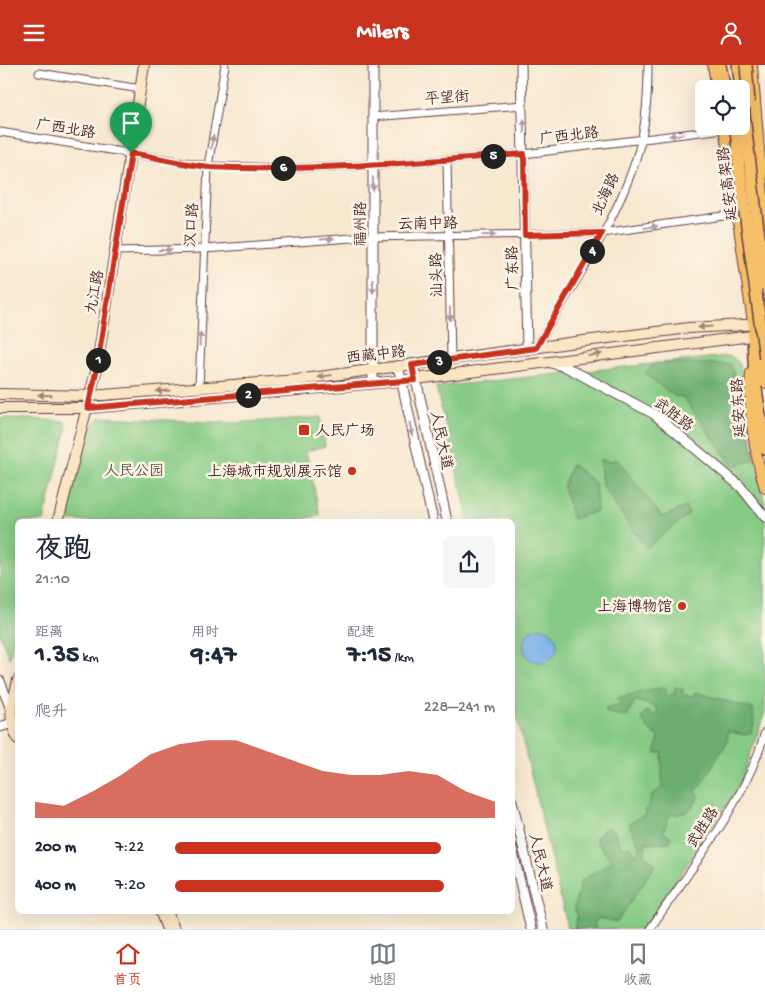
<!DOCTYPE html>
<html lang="zh">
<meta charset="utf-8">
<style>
body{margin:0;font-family:"Gochi Hand","LXGW WenKai TC",sans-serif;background:#f6f6f7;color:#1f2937;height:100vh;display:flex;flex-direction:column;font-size:19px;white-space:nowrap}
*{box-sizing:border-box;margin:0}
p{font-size:16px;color:#747a83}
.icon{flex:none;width:28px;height:28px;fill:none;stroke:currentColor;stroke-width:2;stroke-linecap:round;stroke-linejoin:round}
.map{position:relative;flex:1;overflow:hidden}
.side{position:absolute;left:15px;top:454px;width:500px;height:395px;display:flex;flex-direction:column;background:#fff;border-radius:8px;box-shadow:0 5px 20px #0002}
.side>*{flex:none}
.controls{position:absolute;left:695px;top:15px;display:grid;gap:10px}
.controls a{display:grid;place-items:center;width:55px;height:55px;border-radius:8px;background:#fff;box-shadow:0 5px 20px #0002;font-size:25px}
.pin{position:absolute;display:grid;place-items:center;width:42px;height:42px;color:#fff;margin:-51px -21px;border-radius:50% 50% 50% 0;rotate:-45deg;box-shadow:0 0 5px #0007}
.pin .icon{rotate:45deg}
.km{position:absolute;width:25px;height:25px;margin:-12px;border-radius:50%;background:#222;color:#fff;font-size:14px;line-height:25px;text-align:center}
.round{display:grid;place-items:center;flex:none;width:52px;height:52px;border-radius:8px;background:#f6f6f7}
.headline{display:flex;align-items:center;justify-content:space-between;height:85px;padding:0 20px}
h1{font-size:28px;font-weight:800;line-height:38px}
.figures{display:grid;grid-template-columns:repeat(3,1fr);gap:8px;height:85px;padding:5px 20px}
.figures div{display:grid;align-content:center}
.figures b{font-size:25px;font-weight:800}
.figures small{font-size:14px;font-weight:400}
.figures p{font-size:14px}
.chart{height:140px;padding:10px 20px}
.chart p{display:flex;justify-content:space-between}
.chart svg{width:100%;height:90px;margin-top:5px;fill:#c8321e;opacity:.7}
ul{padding:0 20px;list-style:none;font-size:16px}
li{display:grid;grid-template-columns:80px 60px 1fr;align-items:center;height:38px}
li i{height:12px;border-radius:6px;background:#c8321e}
header{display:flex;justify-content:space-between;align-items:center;height:65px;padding:0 20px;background:#c8321e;color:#fff;font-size:22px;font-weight:800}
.menu{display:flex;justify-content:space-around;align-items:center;height:70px;border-top:1px solid #e0e1e3;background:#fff;font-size:14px;color:#747a83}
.menu a{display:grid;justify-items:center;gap:2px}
.menu .active{color:#c8321e}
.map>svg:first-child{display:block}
</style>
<header><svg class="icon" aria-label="menu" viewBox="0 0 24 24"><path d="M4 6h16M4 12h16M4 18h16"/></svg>Milers<svg class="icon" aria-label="person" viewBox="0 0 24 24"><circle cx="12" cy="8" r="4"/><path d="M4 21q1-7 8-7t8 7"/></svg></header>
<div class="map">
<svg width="765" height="864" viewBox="0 0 765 864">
<rect width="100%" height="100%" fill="#fcf5e5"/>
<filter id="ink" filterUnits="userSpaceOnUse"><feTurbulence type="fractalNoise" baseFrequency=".02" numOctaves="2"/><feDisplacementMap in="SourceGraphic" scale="10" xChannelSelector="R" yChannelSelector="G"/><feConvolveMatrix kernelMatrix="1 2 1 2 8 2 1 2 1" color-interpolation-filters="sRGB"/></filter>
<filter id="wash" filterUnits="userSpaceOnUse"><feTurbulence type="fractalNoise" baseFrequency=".0096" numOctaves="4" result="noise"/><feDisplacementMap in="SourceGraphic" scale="20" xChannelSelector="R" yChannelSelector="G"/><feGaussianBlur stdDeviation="1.12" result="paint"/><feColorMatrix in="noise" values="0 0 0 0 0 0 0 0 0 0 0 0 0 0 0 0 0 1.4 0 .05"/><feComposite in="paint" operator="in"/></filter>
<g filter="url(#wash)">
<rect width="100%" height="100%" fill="#f7e8d0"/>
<g fill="#85ca84" stroke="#687458">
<path d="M 728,291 L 733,292 L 740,299 L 756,400 L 765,438 L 765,647 L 739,722 L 644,864 L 568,864 L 513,635 L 512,456 L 469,456 L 436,322 Z"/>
<path d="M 100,352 L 234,358 L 321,352 L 325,381 L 306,386 L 320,450 L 295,456 L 66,456 L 90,364 Z"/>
<path d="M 6,353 L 64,356 L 67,362 L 44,456 L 18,456 L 17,562 L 9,593 L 0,569 L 0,354 Z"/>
</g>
<g fill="#6cae72" stroke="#5b664e">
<path d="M 654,298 L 730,299 L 745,339 L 754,395 L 733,401 L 683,332 L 674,331 L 645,309 Z"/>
<path d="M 617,394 L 662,452 L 685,442 L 689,449 L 646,483 L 602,421 L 600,395 L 612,396 Z"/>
<path d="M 572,399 L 595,418 L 597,446 L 573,454 L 563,421 Z"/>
<path d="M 665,622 L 668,631 L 674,629 L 675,622 L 683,624 L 682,630 L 693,631 L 695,627 L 753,644 L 754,659 L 751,668 L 744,670 L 728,666 L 727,677 L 699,723 L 695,725 L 699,730 C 692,746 688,748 670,750 L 663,767 L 671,772 L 669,777 L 645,778 L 645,791 L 656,799 L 617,857 L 599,853 L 594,858 L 596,864 L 575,864 L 577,851 L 574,843 L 581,816 L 612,796 L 598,779 L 596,773 L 606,762 L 614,766 L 621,783 L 630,781 L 636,790 L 640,783 L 629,759 L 645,749 L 652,730 L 662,723 L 662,687 L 655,689 L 659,671 L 650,666 L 641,653 L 646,646 L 656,651 L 658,643 L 635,635 L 627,651 L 607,648 L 605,643 L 621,639 L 617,633 Z"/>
</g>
<circle fill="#7bb2ea" stroke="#62688a" cx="540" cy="580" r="17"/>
</g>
<g filter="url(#ink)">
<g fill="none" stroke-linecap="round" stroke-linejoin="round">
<defs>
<g id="minor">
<path d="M 39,8 L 141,24"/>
<path d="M 372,52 L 523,40"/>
<path d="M 0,67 L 208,101 L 295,103 L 373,100 L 524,89 L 740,62"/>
<path d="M 447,95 L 451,295"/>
<path d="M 116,186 L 204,184 L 365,172 L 602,168 L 738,149"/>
<path d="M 536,283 C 573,218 623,149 641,76 C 647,51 648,25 648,0"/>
<path d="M 199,323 L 208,101 L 225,0"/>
<path d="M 650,864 C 689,806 747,735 765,667"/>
</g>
<g id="tertiary">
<path d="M 373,0 L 373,318"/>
<path d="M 521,0 L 527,285"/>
<path d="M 551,298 L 566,302 L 654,349 L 740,421 L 765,452"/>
<path d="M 413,300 L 447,456"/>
<path d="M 398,301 L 433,456"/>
<path d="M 0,616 L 10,642"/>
<path d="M 0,662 L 18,656"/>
<path d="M 512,736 L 543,864"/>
<path d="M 512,783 L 531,864"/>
</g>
<g id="secondary">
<path d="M 0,329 L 90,331 L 297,315 L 576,277 L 689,263 L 762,259"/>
<path d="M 0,343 L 88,343 L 400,316 L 759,270"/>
<path d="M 58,456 L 96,307 L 144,0"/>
<path d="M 18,615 C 13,639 6,650 18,674"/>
<path d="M 160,846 L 167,864"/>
<path d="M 167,846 L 174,864"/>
</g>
<g id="primary">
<path d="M 713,0 L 717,24"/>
<path d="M 752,0 L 765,156"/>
<path d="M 724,61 L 755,271 L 765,318"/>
<path d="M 751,308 C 748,345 754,387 765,423"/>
</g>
<g id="trunk">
<path d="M 720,0 L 725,24"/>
<path d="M 738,0 L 741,24"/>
<path d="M 753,270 L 755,317 L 765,384"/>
</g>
</defs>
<use href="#minor" stroke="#643d44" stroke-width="9"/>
<use href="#tertiary" stroke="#643d44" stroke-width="11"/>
<use href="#secondary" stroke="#643d44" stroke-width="12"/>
<use href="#primary" stroke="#643d44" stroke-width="12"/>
<use href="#trunk" stroke="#643d44" stroke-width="14"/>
<use href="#minor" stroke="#fff" stroke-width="7"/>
<use href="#tertiary" stroke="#fff" stroke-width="9"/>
<use href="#secondary" stroke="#fbe6c4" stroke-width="10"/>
<use href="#primary" stroke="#f6c06b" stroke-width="10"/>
<use href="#trunk" stroke="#f6c06b" stroke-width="11"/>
<defs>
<g id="trunk-bridge">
<path d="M 746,0 L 749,38"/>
<path d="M 741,27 L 765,220"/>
<path d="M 736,61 L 739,103 L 765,293"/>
</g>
</defs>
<use href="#trunk-bridge" stroke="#643d44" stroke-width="14" stroke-linecap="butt"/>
<use href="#trunk-bridge" stroke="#f6c06b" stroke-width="11"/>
</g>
<defs><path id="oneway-solid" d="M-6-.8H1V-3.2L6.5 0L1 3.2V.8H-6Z" transform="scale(1.25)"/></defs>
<g fill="#ae9aa0">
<use href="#oneway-solid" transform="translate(524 61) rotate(-91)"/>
<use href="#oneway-solid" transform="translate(676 70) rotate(173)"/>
<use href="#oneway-solid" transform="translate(212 77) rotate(-80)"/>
<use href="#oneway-solid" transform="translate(373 119) rotate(89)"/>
<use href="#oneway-solid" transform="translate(651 162) rotate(-7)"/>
<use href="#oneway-solid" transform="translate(489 170) rotate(-1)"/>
<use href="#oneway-solid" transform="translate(327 174) rotate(-4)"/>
<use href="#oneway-solid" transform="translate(165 185) rotate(-1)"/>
<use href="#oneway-solid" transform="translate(373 221) rotate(90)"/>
<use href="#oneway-solid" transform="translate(450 249) rotate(89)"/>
<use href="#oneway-solid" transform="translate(200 274) rotate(-88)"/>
<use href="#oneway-solid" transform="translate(411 364) rotate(77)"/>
</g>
<g fill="#a28278">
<use href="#oneway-solid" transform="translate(705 262) rotate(176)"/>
<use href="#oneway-solid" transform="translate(595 290) rotate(-8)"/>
<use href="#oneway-solid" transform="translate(325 311) rotate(172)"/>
<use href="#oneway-solid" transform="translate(163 326) rotate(176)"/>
<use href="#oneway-solid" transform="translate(45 330) rotate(-179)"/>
</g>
</g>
<g fill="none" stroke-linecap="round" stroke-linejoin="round" filter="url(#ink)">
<defs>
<path id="route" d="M 131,88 C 157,92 184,100 210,102 C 315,107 420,96 524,89 L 525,170 L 602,168 L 536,283 L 412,300 L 415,315 L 88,343 L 96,307 Z"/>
</defs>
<use href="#route" stroke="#fff" stroke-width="10"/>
<use href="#route" stroke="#c8321e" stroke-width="6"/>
</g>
<g fill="#c8321e" stroke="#fcf5e5" stroke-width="2">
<rect x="298" y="359" width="12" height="12" rx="2.5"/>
<circle cx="352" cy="406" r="5"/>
<circle cx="682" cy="541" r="5"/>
</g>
<g text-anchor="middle" stroke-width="5" stroke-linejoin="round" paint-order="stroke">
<g font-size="15" fill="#4a1f2b" stroke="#fcf5e5">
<text transform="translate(447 32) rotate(-4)" y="5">平望街</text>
<text transform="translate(66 63) rotate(9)" y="5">广西北路</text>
<text transform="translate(569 70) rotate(-7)" y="5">广西北路</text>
<text transform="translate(727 119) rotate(-97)" y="5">延安高架路</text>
<text transform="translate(605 129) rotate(-65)" y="5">北海路</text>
<text transform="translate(428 158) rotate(-1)" y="5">云南中路</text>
<text transform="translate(360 159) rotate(-90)" y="5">福州路</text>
<text transform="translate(191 160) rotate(-87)" y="5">汉口路</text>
<text transform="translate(512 203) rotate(-91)" y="5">广东路</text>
<text transform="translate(436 210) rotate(-91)" y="5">汕头路</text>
<text transform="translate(94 227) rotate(-80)" y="5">九江路</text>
<text transform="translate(376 289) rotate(-7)" y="5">西藏中路</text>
<text transform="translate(738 343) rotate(-93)" y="5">延安东路</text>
<text transform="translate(674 349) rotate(37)" y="5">武胜路</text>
<text transform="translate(442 375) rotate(78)" y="5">人民大道</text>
<text transform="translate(702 762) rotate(-57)" y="5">武胜路</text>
<text transform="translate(541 797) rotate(77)" y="5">人民大道</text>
</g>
<g font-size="15" fill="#4a1f2b" stroke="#fcf5e5" text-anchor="end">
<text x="315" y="370" text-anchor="start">人民广场</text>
<text x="342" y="411">上海城市规划展示馆</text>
<text x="672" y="546">上海博物馆</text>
</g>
<g font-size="15" fill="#5c5246" stroke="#fcf5e5">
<text x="134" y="410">人民公园</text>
</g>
</g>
</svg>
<div class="controls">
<a><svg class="icon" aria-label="locate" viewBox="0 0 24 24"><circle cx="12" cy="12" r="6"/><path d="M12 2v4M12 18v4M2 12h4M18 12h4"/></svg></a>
</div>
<div class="pin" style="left:131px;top:88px;background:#1e9e55"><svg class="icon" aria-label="arrive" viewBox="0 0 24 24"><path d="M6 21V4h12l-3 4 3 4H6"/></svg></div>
<b class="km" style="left:98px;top:295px">1</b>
<b class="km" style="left:248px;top:330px">2</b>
<b class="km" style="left:439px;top:297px">3</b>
<b class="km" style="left:592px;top:186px">4</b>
<b class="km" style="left:493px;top:91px">5</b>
<b class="km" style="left:283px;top:103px">6</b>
<section class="side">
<div class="headline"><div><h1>夜跑</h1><p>21:10</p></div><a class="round"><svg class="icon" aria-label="share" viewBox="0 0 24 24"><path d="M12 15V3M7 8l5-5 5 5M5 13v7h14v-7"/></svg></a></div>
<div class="figures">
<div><p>距离</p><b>1.35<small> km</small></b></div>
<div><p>用时</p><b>9:47</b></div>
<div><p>配速</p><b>7:15<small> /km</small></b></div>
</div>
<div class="chart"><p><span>爬升</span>228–241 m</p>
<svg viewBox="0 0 160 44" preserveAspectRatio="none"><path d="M0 44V36L10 38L20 31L30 23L40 13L50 8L60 6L70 6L80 11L90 16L100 21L110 23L120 23L130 21L140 23L150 31L160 36V44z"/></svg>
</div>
<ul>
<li><b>200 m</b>7:22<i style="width:83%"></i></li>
<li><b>400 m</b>7:20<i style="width:84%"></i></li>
</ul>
</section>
</div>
<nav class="menu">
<a class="active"><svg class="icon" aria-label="home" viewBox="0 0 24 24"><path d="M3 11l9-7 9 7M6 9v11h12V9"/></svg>首页</a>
<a><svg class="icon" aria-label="map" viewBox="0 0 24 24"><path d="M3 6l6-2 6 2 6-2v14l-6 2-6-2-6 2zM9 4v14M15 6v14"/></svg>地图</a>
<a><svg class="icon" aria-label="saved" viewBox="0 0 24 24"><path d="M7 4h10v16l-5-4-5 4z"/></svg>收藏</a>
</nav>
